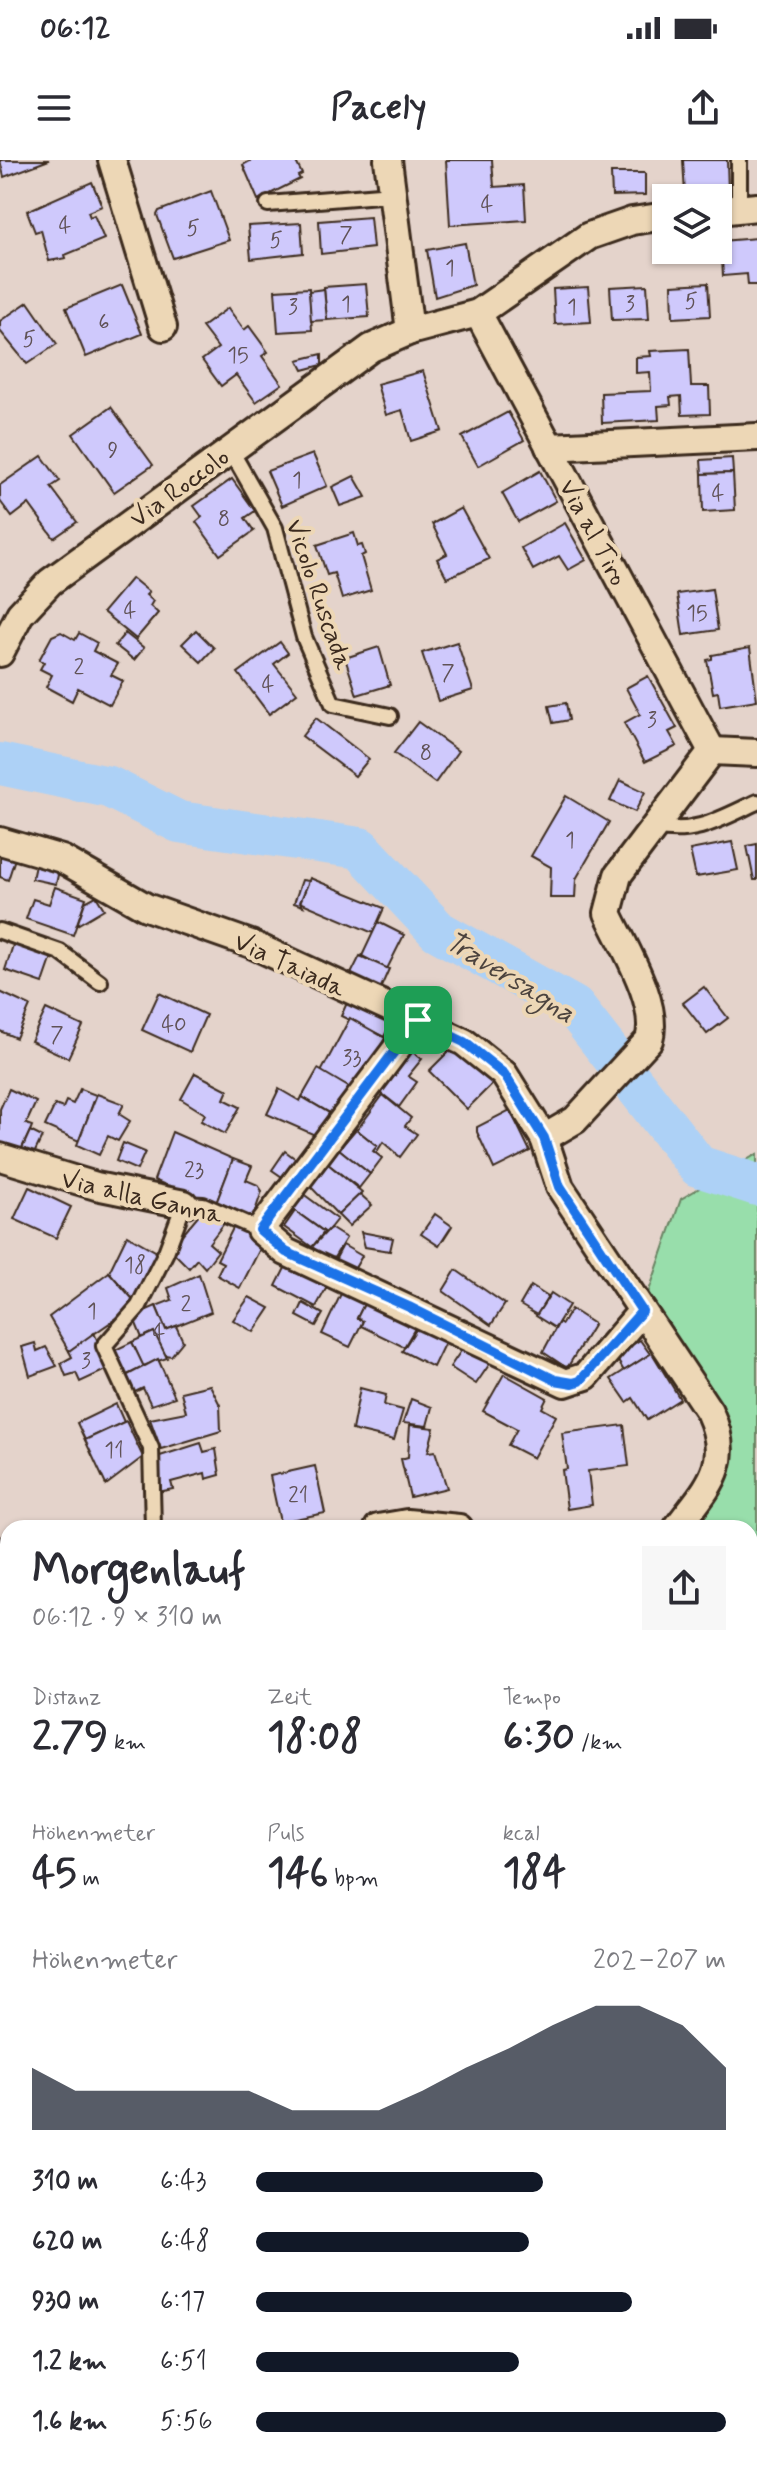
<!DOCTYPE html>
<html lang="de">
<meta charset="utf-8">
<style>
body{margin:0;font-family:Mynerve,sans-serif;background:#f7f7f7;color:#2b2b33;height:100vh;display:flex;flex-direction:column;font-size:30px;white-space:nowrap}
*{box-sizing:border-box;margin:0}
p{font-size:26px;color:#7c7c81}
.icon{flex:none;width:44px;height:44px;fill:none;stroke:currentColor;stroke-width:2;stroke-linecap:round;stroke-linejoin:round}
.map{position:relative;flex:1;overflow:hidden}
.sheet{position:absolute;left:0px;top:1360px;width:758px;height:950px;display:flex;flex-direction:column;background:#fff;border-radius:24px 24px 0 0;box-shadow:0 2px 6px #0004}
.sheet>*{flex:none}
.buttons{position:absolute;left:652px;top:24px;display:grid;gap:16px}
.buttons a{display:grid;place-items:center;width:80px;height:80px;border-radius:0px;background:#fff;box-shadow:0 2px 6px #0004;font-size:40px}
.pin{position:absolute;display:grid;place-items:center;width:68px;height:68px;color:#fff;margin:-34px;border-radius:16px;box-shadow:0 4px 12px #0006}
.round{display:grid;place-items:center;flex:none;width:84px;height:84px;border-radius:0px;background:#f7f7f7}
.headline{display:flex;align-items:center;justify-content:space-between;height:136px;padding:0 32px}
h1{font-size:44px;font-weight:700;line-height:60px}
.metrics{display:grid;grid-template-columns:repeat(3,1fr);gap:12px;height:136px;padding:8px 32px}
.metrics div{display:grid;align-content:center}
.metrics b{font-size:40px;font-weight:700}
.metrics small{font-size:22px;font-weight:400}
.metrics p{font-size:22px}
.chart{height:224px;padding:16px 32px}
.chart p{display:flex;justify-content:space-between}
.chart svg{width:100%;height:144px;margin-top:8px;fill:#111827;opacity:.7}
ul{padding:0 32px;list-style:none;font-size:26px}
li{display:grid;grid-template-columns:128px 96px 1fr;align-items:center;height:60px}
li i{height:20px;border-radius:10px;background:#111827}
.status{display:flex;justify-content:space-between;align-items:center;height:56px;padding:0 40px;background:#fff;direction:ltr}
.status svg{height:22px;fill:currentColor}
header{display:flex;justify-content:space-between;align-items:center;height:104px;padding:0 32px;background:#fff;font-size:36px;font-weight:700}
.map>svg:first-child{display:block}
</style>
<div class="status"><b>06:12</b><svg viewBox="0 0 49 12"><path d="M0 12V9h3v3zM5 12V6h3v6zM10 12V3h3v9zM15 12V0h3v12zM26 1h20v11H26zM47 4h2v5h-2z"/></svg></div>
<header><svg class="icon" aria-label="menu" viewBox="0 0 24 24"><path d="M4 6h16M4 12h16M4 18h16"/></svg>Pacely<svg class="icon" aria-label="share" viewBox="0 0 24 24"><path d="M12 15V3M7 8l5-5 5 5M5 13v7h14v-7"/></svg></header>
<div class="map">
<svg width="757" height="2309" viewBox="0 0 757 2309">
<rect width="100%" height="100%" fill="#e4d3cb"/>
<filter id="ink" filterUnits="userSpaceOnUse"><feTurbulence type="fractalNoise" baseFrequency=".0125" numOctaves="2"/><feDisplacementMap in="SourceGraphic" scale="16" xChannelSelector="R" yChannelSelector="G"/><feConvolveMatrix kernelMatrix="1 2 1 2 8 2 1 2 1" color-interpolation-filters="sRGB"/></filter>
<g filter="url(#ink)">
<g fill="#98deab" stroke="#6a8464" stroke-width="2">
<path d="M 757,994 L 757,2309 L 0,2309 L 0,1822 L 8,1821 L 8,2302 L 750,2302 L 750,1368 L 677,1368 L 721,1293 L 642,1151 L 681,1039 Z"/>
<path d="M 8,1476 L 8,1697 L 0,1700 L 0,1479 Z"/>
</g>
<g fill="none" stroke-linecap="round" stroke-linejoin="round">
<path stroke="#add1f6" stroke-width="42" d="M 0,604 L 109,627 L 179,662 L 360,688 L 438,771 L 574,847 L 698,1006 L 757,1025"/>
</g>
<g fill="#cfc9fc" stroke="#3b2a1e" stroke-width="2">
<path d="M 0,0 L 49,0 L 4,17 Z"/>
<path d="M 252,0 L 295,0 L 302,14 L 298,16 L 300,19 L 258,40 L 243,5 Z"/>
<path d="M 446,0 L 492,0 L 494,27 L 524,25 L 526,60 L 450,65 Z"/>
<path d="M 683,0 L 727,0 L 728,33 L 685,34 Z"/>
<path d="M 611,13 L 645,13 L 645,35 L 612,36 Z"/>
<path d="M 92,22 L 102,46 L 88,52 L 90,57 L 94,55 L 104,79 L 65,95 L 66,98 L 49,101 L 41,70 L 35,72 L 27,51 Z"/>
<path d="M 211,31 L 229,80 L 173,98 L 157,55 L 159,51 Z"/>
<path d="M 370,57 L 373,88 L 321,94 L 319,61 Z"/>
<path d="M 301,63 L 303,93 L 251,99 L 248,66 Z"/>
<path d="M 757,78 L 757,125 L 748,125 L 747,114 L 723,116 L 721,81 Z"/>
<path d="M 465,83 L 473,125 L 435,137 L 427,90 Z"/>
<path d="M 708,123 L 710,156 L 673,158 L 672,125 Z"/>
<path d="M 366,124 L 369,157 L 327,160 L 324,127 Z"/>
<path d="M 122,125 L 142,174 L 86,197 L 66,148 Z"/>
<path d="M 647,125 L 649,159 L 612,160 L 610,127 Z"/>
<path d="M 588,127 L 591,162 L 555,164 L 553,129 Z"/>
<path d="M 309,128 L 312,170 L 278,172 L 275,130 Z"/>
<path d="M 324,129 L 327,160 L 311,161 L 309,131 Z"/>
<path d="M 28,142 L 57,184 L 27,204 L 0,171 L 0,161 Z"/>
<path d="M 228,148 L 244,170 L 249,166 L 268,192 L 262,196 L 282,224 L 256,242 L 236,215 L 221,226 L 202,200 L 218,188 L 202,167 Z"/>
<path d="M 689,189 L 691,226 L 709,226 L 710,254 L 682,255 L 681,236 L 670,237 L 671,245 L 658,246 L 659,260 L 602,263 L 601,233 L 651,231 L 650,212 L 636,213 L 636,197 L 651,196 L 650,191 Z"/>
<path d="M 322,194 L 322,205 L 303,210 L 298,200 Z"/>
<path d="M 423,211 L 442,271 L 411,281 L 402,250 L 386,255 L 377,224 Z"/>
<path d="M 111,247 L 153,305 L 114,332 L 73,274 Z"/>
<path d="M 508,252 L 524,280 L 478,306 L 462,277 Z"/>
<path d="M 313,294 L 327,326 L 282,346 L 267,311 Z"/>
<path d="M 42,296 L 60,321 L 51,327 L 77,362 L 54,378 L 29,344 L 12,357 L 0,341 L 0,325 Z"/>
<path d="M 732,298 L 733,313 L 702,314 L 701,300 Z"/>
<path d="M 540,311 L 556,341 L 518,362 L 502,333 Z"/>
<path d="M 733,313 L 735,350 L 703,352 L 702,314 Z"/>
<path d="M 354,316 L 366,337 L 340,346 L 332,327 Z"/>
<path d="M 232,319 L 255,351 L 245,358 L 254,371 L 220,395 L 196,362 L 202,357 L 194,346 Z"/>
<path d="M 461,348 L 489,399 L 447,418 L 437,399 L 447,394 L 432,364 Z"/>
<path d="M 565,363 L 586,400 L 568,410 L 559,396 L 533,410 L 521,388 Z"/>
<path d="M 354,373 L 358,386 L 362,385 L 365,394 L 361,396 L 371,430 L 342,439 L 334,413 L 327,415 L 317,385 Z"/>
<path d="M 132,418 L 149,432 L 146,435 L 153,441 L 150,446 L 158,453 L 136,479 L 103,452 Z"/>
<path d="M 712,429 L 718,470 L 683,475 L 677,434 Z"/>
<path d="M 196,470 L 214,488 L 201,502 L 182,484 Z"/>
<path d="M 61,472 L 75,480 L 79,473 L 97,483 L 93,491 L 118,504 L 111,515 L 123,521 L 110,545 L 78,528 L 72,541 L 46,527 L 52,515 L 40,509 L 44,502 L 39,500 L 52,476 Z"/>
<path d="M 125,473 L 144,488 L 134,500 L 115,485 Z"/>
<path d="M 280,482 L 288,493 L 274,504 L 297,533 L 269,554 L 238,513 Z"/>
<path d="M 457,482 L 473,530 L 438,541 L 422,493 Z"/>
<path d="M 379,487 L 390,525 L 357,535 L 345,498 Z"/>
<path d="M 750,488 L 757,540 L 720,546 L 718,532 L 713,533 L 707,500 L 712,499 L 712,495 Z"/>
<path d="M 648,516 L 677,568 L 669,572 L 677,586 L 645,602 L 624,563 L 640,554 L 626,528 Z"/>
<path d="M 566,543 L 569,560 L 553,563 L 549,546 Z"/>
<path d="M 316,558 L 369,599 L 355,616 L 302,576 Z"/>
<path d="M 418,562 L 458,591 L 435,623 L 394,593 Z"/>
<path d="M 620,620 L 645,632 L 635,652 L 610,641 Z"/>
<path d="M 566,636 L 609,662 L 576,719 L 575,738 L 550,738 L 551,707 L 531,696 Z"/>
<path d="M 732,682 L 738,710 L 696,717 L 690,690 Z"/>
<path d="M 757,684 L 757,720 L 754,720 L 747,686 Z"/>
<path d="M 0,686 L 17,692 L 8,720 L 0,717 Z"/>
<path d="M 37,696 L 61,701 L 56,724 L 32,719 Z"/>
<path d="M 310,718 L 384,748 L 373,773 L 300,742 Z"/>
<path d="M 302,720 L 309,721 L 300,742 L 303,746 L 294,743 Z"/>
<path d="M 55,727 L 86,738 L 73,775 L 26,759 L 33,739 L 49,744 Z"/>
<path d="M 96,736 L 104,749 L 77,765 L 85,742 Z"/>
<path d="M 378,762 L 404,775 L 387,809 L 362,796 Z"/>
<path d="M 15,779 L 53,794 L 43,823 L 5,810 Z"/>
<path d="M 360,796 L 389,809 L 378,834 L 348,820 Z"/>
<path d="M 704,827 L 728,858 L 707,874 L 683,843 Z"/>
<path d="M 0,832 L 30,846 L 16,878 L 0,871 Z"/>
<path d="M 159,833 L 206,855 L 190,892 L 142,870 Z"/>
<path d="M 351,834 L 394,855 L 384,877 L 341,856 Z"/>
<path d="M 46,849 L 83,866 L 68,898 L 31,881 Z"/>
<path d="M 350,858 L 385,878 L 354,937 L 355,931 L 321,912 Z"/>
<path d="M 456,884 L 495,921 L 467,949 L 429,911 Z"/>
<path d="M 408,889 L 422,899 L 408,916 L 417,922 L 399,947 L 376,929 Z"/>
<path d="M 318,909 L 355,931 L 339,958 L 302,937 Z"/>
<path d="M 195,913 L 228,930 L 224,939 L 240,947 L 225,974 L 201,961 L 205,954 L 181,939 Z"/>
<path d="M 9,929 L 36,942 L 26,964 L 32,966 L 30,971 L 21,990 L 16,988 L 14,993 L 0,986 L 0,949 Z"/>
<path d="M 80,929 L 96,935 L 79,981 L 45,966 L 55,945 L 63,948 L 66,941 L 73,944 Z"/>
<path d="M 279,929 L 300,941 L 302,937 L 334,956 L 324,979 L 267,954 Z"/>
<path d="M 97,934 L 124,944 L 119,954 L 130,961 L 118,981 L 108,976 L 99,995 L 77,985 Z"/>
<path d="M 383,935 L 411,958 L 405,966 L 417,974 L 400,997 L 383,982 L 376,993 L 373,991 L 377,986 L 357,970 Z"/>
<path d="M 510,950 L 530,991 L 494,1009 L 477,972 L 477,967 Z"/>
<path d="M 356,969 L 377,986 L 373,991 L 382,998 L 370,1014 L 339,989 Z"/>
<path d="M 30,971 L 42,977 L 33,996 L 21,991 Z"/>
<path d="M 172,972 L 233,999 L 215,1046 L 154,1020 Z"/>
<path d="M 123,983 L 145,992 L 137,1010 L 116,1001 Z"/>
<path d="M 339,989 L 370,1014 L 359,1028 L 328,1004 Z"/>
<path d="M 285,991 L 304,1005 L 291,1023 L 272,1010 Z"/>
<path d="M 233,999 L 252,1006 L 246,1020 L 258,1025 L 262,1031 L 252,1060 L 215,1046 Z"/>
<path d="M 328,1004 L 362,1032 L 338,1055 L 310,1026 Z"/>
<path d="M 29,1027 L 71,1047 L 56,1078 L 14,1059 Z"/>
<path d="M 302,1033 L 337,1059 L 326,1073 L 291,1048 Z"/>
<path d="M 360,1034 L 372,1045 L 349,1066 L 338,1055 Z"/>
<path d="M 205,1047 L 229,1057 L 209,1083 L 218,1091 L 205,1108 L 197,1099 L 189,1108 L 170,1089 Z"/>
<path d="M 295,1051 L 324,1072 L 312,1087 L 284,1067 Z"/>
<path d="M 435,1054 L 452,1066 L 439,1086 L 421,1074 Z"/>
<path d="M 236,1062 L 266,1077 L 240,1128 L 217,1115 L 223,1103 L 217,1100 Z"/>
<path d="M 330,1068 L 346,1078 L 332,1101 L 312,1087 Z"/>
<path d="M 361,1072 L 393,1078 L 390,1091 L 365,1087 Z"/>
<path d="M 127,1075 L 162,1095 L 137,1144 L 109,1112 Z"/>
<path d="M 343,1085 L 362,1096 L 352,1113 L 334,1102 Z"/>
<path d="M 287,1104 L 328,1125 L 316,1147 L 276,1126 Z"/>
<path d="M 456,1110 L 505,1144 L 491,1165 L 443,1131 Z"/>
<path d="M 109,1112 L 137,1144 L 69,1191 L 49,1157 Z"/>
<path d="M 199,1114 L 211,1152 L 166,1170 L 156,1146 L 172,1140 L 168,1128 Z"/>
<path d="M 346,1123 L 369,1134 L 357,1158 L 363,1161 L 350,1187 L 322,1174 Z"/>
<path d="M 531,1126 L 548,1137 L 537,1155 L 520,1145 Z"/>
<path d="M 370,1132 L 421,1158 L 404,1187 L 361,1166 L 363,1161 L 357,1158 Z"/>
<path d="M 551,1133 L 569,1145 L 555,1168 L 536,1156 Z"/>
<path d="M 249,1137 L 270,1148 L 254,1172 L 233,1160 Z"/>
<path d="M 303,1143 L 323,1154 L 316,1166 L 297,1156 Z"/>
<path d="M 156,1146 L 166,1170 L 176,1166 L 183,1181 L 171,1196 L 165,1195 L 154,1172 L 142,1178 L 133,1156 Z"/>
<path d="M 571,1149 L 594,1164 L 567,1208 L 543,1192 L 559,1162 L 562,1164 Z"/>
<path d="M 417,1168 L 445,1182 L 433,1207 L 402,1191 Z"/>
<path d="M 154,1172 L 167,1198 L 143,1206 L 132,1182 Z"/>
<path d="M 94,1173 L 110,1208 L 80,1222 L 76,1213 L 66,1216 L 61,1203 L 72,1197 L 69,1191 Z"/>
<path d="M 469,1179 L 495,1196 L 476,1224 L 450,1207 Z"/>
<path d="M 640,1180 L 650,1194 L 624,1211 L 615,1196 Z"/>
<path d="M 132,1182 L 144,1207 L 121,1218 L 109,1193 Z"/>
<path d="M 35,1183 L 37,1191 L 46,1187 L 57,1206 L 30,1216 L 22,1187 Z"/>
<path d="M 652,1193 L 680,1239 L 647,1260 L 633,1238 L 627,1242 L 611,1219 Z"/>
<path d="M 158,1199 L 175,1237 L 151,1245 L 143,1228 L 131,1234 L 122,1218 Z"/>
<path d="M 504,1214 L 547,1238 L 542,1248 L 556,1256 L 533,1298 L 508,1285 L 517,1269 L 483,1251 Z"/>
<path d="M 210,1225 L 220,1245 L 221,1271 L 161,1289 L 150,1259 L 186,1252 L 181,1232 Z"/>
<path d="M 360,1228 L 386,1235 L 384,1245 L 403,1250 L 394,1280 L 352,1270 Z"/>
<path d="M 411,1239 L 432,1247 L 427,1266 L 403,1263 Z"/>
<path d="M 116,1244 L 124,1262 L 85,1280 L 77,1263 Z"/>
<path d="M 126,1261 L 143,1297 L 106,1325 L 85,1280 Z"/>
<path d="M 410,1265 L 434,1268 L 428,1292 L 435,1291 L 447,1328 L 410,1337 L 401,1299 L 408,1297 Z"/>
<path d="M 624,1265 L 629,1306 L 588,1311 L 592,1345 L 567,1349 L 562,1310 L 567,1309 L 562,1273 Z"/>
<path d="M 201,1283 L 204,1292 L 216,1289 L 220,1315 L 206,1319 L 205,1313 L 171,1322 L 173,1329 L 158,1332 L 160,1296 Z"/>
<path d="M 315,1306 L 325,1353 L 280,1362 L 270,1316 Z"/>
<path d="M 8,1373 L 8,1410 L 0,1414 L 0,1377 Z"/>
</g>
<g fill="none" stroke-linecap="round" stroke-linejoin="round">
<defs>
<g id="lane">
<path d="M 268,44 L 392,34"/>
<path d="M 739,48 L 739,0"/>
<path d="M 230,289 L 275,368 L 304,477 L 333,544 L 390,556"/>
<path d="M 656,667 C 694,676 722,658 757,642"/>
<path d="M 0,771 L 60,792 L 100,822"/>
<path d="M 153,1368 L 151,1288 L 104,1186 L 139,1146 L 166,1092 L 184,1044 L 203,1045 L 260,1070"/>
</g>
<g id="street">
<path d="M 112,0 L 163,167"/>
<path d="M 388,0 L 410,171"/>
<path d="M 718,51 L 757,47"/>
<path d="M 478,153 L 712,591"/>
<path d="M 549,287 L 757,277"/>
<path d="M 0,493 L 20,454 L 50,422 L 371,188 L 410,171 L 478,153 L 589,76 L 632,61 L 666,56"/>
<path d="M 712,591 L 757,593"/>
<path d="M 0,681 L 62,699 L 146,747 L 251,784 L 464,882 L 504,914 L 544,978 L 575,960 L 649,880 C 660,844 623,786 608,753 L 618,715 L 712,591"/>
<path d="M 418,860 L 260,1070 L 286,1092 L 565,1223 L 586,1216 L 642,1151"/>
<path d="M 544,978 L 560,1027 L 709,1251 C 734,1305 708,1326 677,1368"/>
<path d="M 0,997 L 96,1026 L 184,1044"/>
<path d="M 378,1368 L 407,1363 L 459,1368"/>
<path d="M 0,1479 L 8,1476"/>
<path d="M 8,1944 L 3,1951 L 8,1964"/>
<path d="M 0,2055 L 8,2051"/>
</g>
</defs>
<use href="#lane" stroke="#3b2a1e" stroke-width="20"/>
<use href="#street" stroke="#3b2a1e" stroke-width="32"/>
<use href="#lane" stroke="#edd7b6" stroke-width="14"/>
<use href="#street" stroke="#edd7b6" stroke-width="26"/>
</g>
</g>
<g fill="none" stroke-linecap="round" stroke-linejoin="round" filter="url(#ink)">
<defs>
<path id="route" d="M 418,860 L 464,882 L 504,914 L 544,978 L 560,1027 L 642,1151 L 580,1221 L 573,1223 L 555,1220 L 409,1147 L 286,1092 L 260,1070 Z"/>
</defs>
<use href="#route" stroke="#fff" stroke-width="16"/>
<use href="#route" stroke="#1a73e8" stroke-width="10"/>
</g>
<g text-anchor="middle" stroke-width="8" stroke-linejoin="round" paint-order="stroke">
<g font-size="22" fill="#605256">
<text x="487" y="51">4</text>
<text x="65" y="72">4</text>
<text x="193" y="75">5</text>
<text x="346" y="82">7</text>
<text x="276" y="87">5</text>
<text x="450" y="115">1</text>
<text x="691" y="148">5</text>
<text x="346" y="151">1</text>
<text x="630" y="151">3</text>
<text x="293" y="154">3</text>
<text x="572" y="154">1</text>
<text x="104" y="169">6</text>
<text x="29" y="186">5</text>
<text x="238" y="202">15</text>
<text x="113" y="297">9</text>
<text x="297" y="327">1</text>
<text x="718" y="340">4</text>
<text x="224" y="366">8</text>
<text x="130" y="457">4</text>
<text x="697" y="460">15</text>
<text x="79" y="514">2</text>
<text x="448" y="520">7</text>
<text x="268" y="531">4</text>
<text x="652" y="567">3</text>
<text x="426" y="600">8</text>
<text x="570" y="687">1</text>
<text x="174" y="871">40</text>
<text x="57" y="882">7</text>
<text x="352" y="905">33</text>
<text x="194" y="1017">23</text>
<text x="135" y="1112">18</text>
<text x="186" y="1151">2</text>
<text x="92" y="1158">1</text>
<text x="159" y="1179">4</text>
<text x="86" y="1208">3</text>
<text x="114" y="1297">11</text>
<text x="298" y="1342">21</text>
</g>
<g font-size="26" fill="#3b2a1e" stroke="#edd7b6">
<text transform="translate(179 327) rotate(-36)" y="9">Via Roccolo</text>
<text transform="translate(594 372) rotate(62)" y="9">Via al Tiro</text>
<text transform="translate(320 434) rotate(71)" y="9">Vicolo Ruscada</text>
<text transform="translate(290 804) rotate(25)" y="9">Via Taiada</text>
<text transform="translate(142 1036) rotate(13)" y="9">Via alla Ganna</text>
</g>
<g font-size="28" font-style="italic" fill="#4c433e" stroke="#edd7b6">
<text transform="translate(511 816) rotate(32)" y="10">Traversagna</text>
</g>
</g>
</svg>
<div class="buttons">
<a><svg class="icon" aria-label="layers" viewBox="0 0 24 24"><path d="M12 4l9 5-9 5-9-5zM3 14l9 5 9-5"/></svg></a>
</div>
<div class="pin" style="left:418px;top:860px;background:#1e9e55"><svg class="icon" aria-label="arrive" viewBox="0 0 24 24"><path d="M6 21V4h12l-3 4 3 4H6"/></svg></div>
<section class="sheet">
<div class="headline"><div><h1>Morgenlauf</h1><p>06:12 · 9 × 310 m</p></div><a class="round"><svg class="icon" aria-label="share" viewBox="0 0 24 24"><path d="M12 15V3M7 8l5-5 5 5M5 13v7h14v-7"/></svg></a></div>
<div class="metrics">
<div><p>Distanz</p><b>2.79<small> km</small></b></div>
<div><p>Zeit</p><b>18:08</b></div>
<div><p>Tempo</p><b>6:30<small> /km</small></b></div>
</div>
<div class="metrics">
<div><p>Höhenmeter</p><b>45<small> m</small></b></div>
<div><p>Puls</p><b>146<small> bpm</small></b></div>
<div><p>kcal</p><b>184</b></div>
</div>
<div class="chart"><p><span>Höhenmeter</span>202–207 m</p>
<svg viewBox="0 0 160 44" preserveAspectRatio="none"><path d="M0 44V25L10 32L20 32L30 32L40 32L50 32L60 38L70 38L80 38L90 32L100 25L110 19L120 12L130 6L140 6L150 12L160 25V44z"/></svg>
</div>
<ul>
<li><b>310 m</b>6:43<i style="width:61%"></i></li>
<li><b>620 m</b>6:48<i style="width:58%"></i></li>
<li><b>930 m</b>6:17<i style="width:80%"></i></li>
<li><b>1.2 km</b>6:51<i style="width:56%"></i></li>
<li><b>1.6 km</b>5:56<i style="width:100%"></i></li>
</ul>
</section>
</div>
